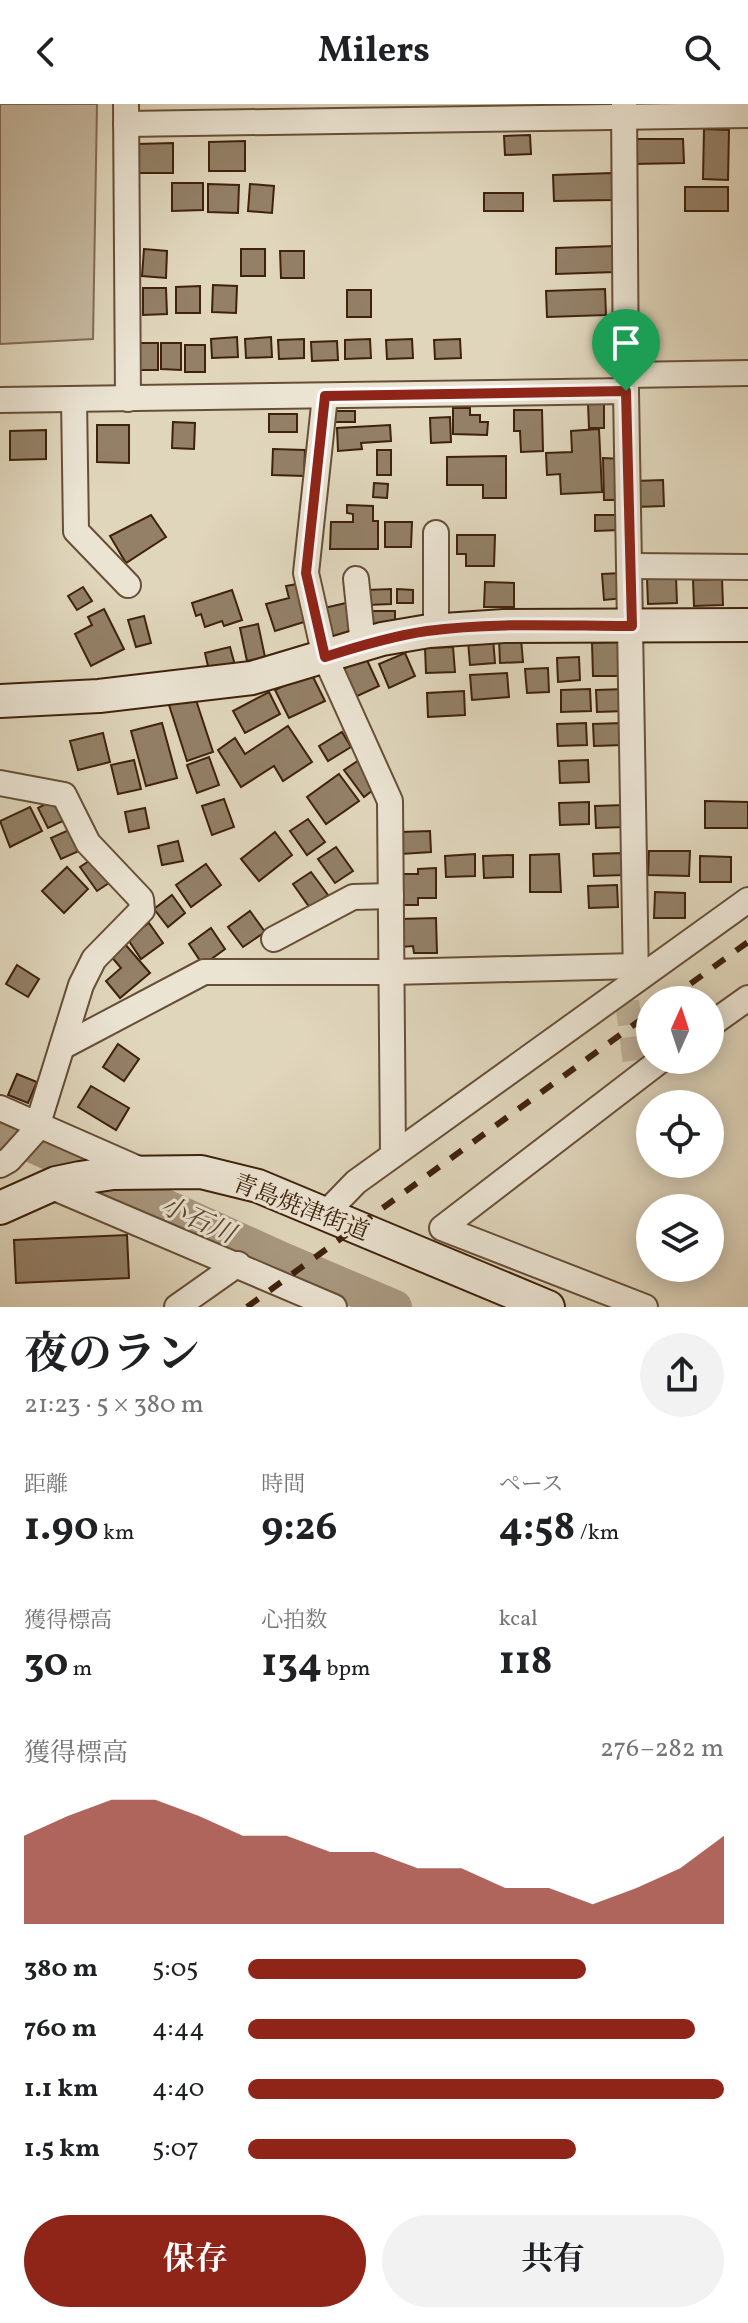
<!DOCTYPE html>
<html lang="ja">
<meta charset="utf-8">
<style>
body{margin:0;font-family:Vollkorn,"Noto Serif JP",serif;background:#f2f2f2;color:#202124;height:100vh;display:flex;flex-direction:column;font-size:30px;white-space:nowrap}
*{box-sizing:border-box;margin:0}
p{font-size:26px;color:#757577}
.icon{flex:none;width:44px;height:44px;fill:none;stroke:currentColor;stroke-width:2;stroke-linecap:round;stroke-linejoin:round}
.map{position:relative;height:1203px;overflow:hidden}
.details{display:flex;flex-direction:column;background:#fff;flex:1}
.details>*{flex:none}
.needle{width:52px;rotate:3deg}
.controls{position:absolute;left:636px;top:882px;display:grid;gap:16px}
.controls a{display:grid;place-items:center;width:88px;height:88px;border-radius:50%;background:#fff;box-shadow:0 4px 20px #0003;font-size:40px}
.pin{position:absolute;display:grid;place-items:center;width:68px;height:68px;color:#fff;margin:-82px -34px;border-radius:50% 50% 50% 0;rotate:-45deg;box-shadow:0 0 8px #0007}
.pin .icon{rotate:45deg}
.round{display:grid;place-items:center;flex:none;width:84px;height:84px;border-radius:42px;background:#f2f2f2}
.summary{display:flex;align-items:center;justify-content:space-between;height:136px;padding:0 24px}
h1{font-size:44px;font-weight:700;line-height:60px}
.figures{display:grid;grid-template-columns:repeat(3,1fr);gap:12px;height:136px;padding:8px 24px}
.figures div{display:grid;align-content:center}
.figures b{font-size:40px;font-weight:700}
.figures small{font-size:22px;font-weight:400}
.figures p{font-size:22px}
.chart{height:224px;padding:16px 24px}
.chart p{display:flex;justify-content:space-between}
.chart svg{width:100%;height:144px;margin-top:8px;fill:#8f2418;opacity:.7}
.button{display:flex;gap:16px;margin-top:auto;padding:16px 24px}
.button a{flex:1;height:92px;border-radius:48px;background:#8f2418;color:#fff;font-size:32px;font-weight:700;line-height:92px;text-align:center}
.button a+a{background:#f2f2f2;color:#202124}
ul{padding:0 24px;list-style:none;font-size:26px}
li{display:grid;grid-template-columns:128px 96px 1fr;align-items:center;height:60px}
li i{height:20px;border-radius:10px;background:#8f2418}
header{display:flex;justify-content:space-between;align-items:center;height:104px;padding:0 24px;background:#fff;font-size:36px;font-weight:700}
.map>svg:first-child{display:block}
</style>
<header><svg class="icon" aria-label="back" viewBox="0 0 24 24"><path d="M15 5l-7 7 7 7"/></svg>Milers<svg class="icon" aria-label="search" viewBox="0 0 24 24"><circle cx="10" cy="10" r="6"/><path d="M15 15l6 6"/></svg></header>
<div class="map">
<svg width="748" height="1203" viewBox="0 0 748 1203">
<rect width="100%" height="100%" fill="#e0d6bc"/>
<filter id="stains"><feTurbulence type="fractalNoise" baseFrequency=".0025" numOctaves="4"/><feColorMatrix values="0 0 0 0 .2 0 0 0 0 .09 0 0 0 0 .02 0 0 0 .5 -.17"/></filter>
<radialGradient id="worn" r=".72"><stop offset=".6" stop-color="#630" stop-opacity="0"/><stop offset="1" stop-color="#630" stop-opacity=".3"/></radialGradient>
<path fill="#c5b79e" stroke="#826c54" stroke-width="2" d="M 0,0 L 97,0 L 93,235 L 0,240 Z"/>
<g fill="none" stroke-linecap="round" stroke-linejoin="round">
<path stroke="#a99980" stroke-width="34" d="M 0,1027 L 282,1155 L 395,1203"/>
</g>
<g fill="#938067" stroke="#3f220b" stroke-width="2">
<path d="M 704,25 L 729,26 L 728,76 L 703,75 Z"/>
<path d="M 530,31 L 531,50 L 505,51 L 504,32 Z"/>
<path d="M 633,35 L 683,35 L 684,59 L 634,60 Z"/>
<path d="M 245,37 L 245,67 L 209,67 L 209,38 Z"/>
<path d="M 173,39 L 173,69 L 137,69 L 137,40 Z"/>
<path d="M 612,69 L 613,96 L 554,97 L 553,71 Z"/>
<path d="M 172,79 L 203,79 L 203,106 L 172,107 Z"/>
<path d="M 208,80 L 239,81 L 238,109 L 208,108 Z"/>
<path d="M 250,80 L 274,82 L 272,109 L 248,107 Z"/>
<rect x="685" y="83" width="43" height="24"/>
<rect x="484" y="89" width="39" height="18"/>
<path d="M 615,142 L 615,168 L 556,170 L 556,144 Z"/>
<path d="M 144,145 L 167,147 L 166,174 L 142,172 Z"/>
<rect x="241" y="145" width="24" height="27"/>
<path d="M 280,147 L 304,147 L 304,174 L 281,174 Z"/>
<path d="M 213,181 L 237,182 L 236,209 L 212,208 Z"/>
<path d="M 200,182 L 200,209 L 176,209 L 176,183 Z"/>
<path d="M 143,184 L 166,184 L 167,210 L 143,211 Z"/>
<path d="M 605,185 L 606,211 L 547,213 L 546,187 Z"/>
<rect x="347" y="186" width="24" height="27"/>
<path d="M 237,233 L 238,253 L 212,254 L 211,235 Z"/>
<path d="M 271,233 L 272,253 L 246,254 L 245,235 Z"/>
<path d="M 304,235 L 304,254 L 279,255 L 278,236 Z"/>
<path d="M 370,235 L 371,254 L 345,255 L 345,236 Z"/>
<path d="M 412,235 L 413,254 L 387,255 L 386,236 Z"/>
<path d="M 460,235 L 461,254 L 435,255 L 434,236 Z"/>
<path d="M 337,237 L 338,256 L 312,257 L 311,238 Z"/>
<path d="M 135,239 L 158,239 L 158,266 L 134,266 Z"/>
<path d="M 161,239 L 181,239 L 181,266 L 161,265 Z"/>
<rect x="185" y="241" width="20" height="27"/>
<path d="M 588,299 L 604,299 L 604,324 L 589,324 Z"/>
<path d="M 453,304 L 470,304 L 470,311 L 480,311 L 480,318 L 488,318 L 487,331 L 453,330 Z"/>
<path d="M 514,306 L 542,306 L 543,347 L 521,348 L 520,327 L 514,327 Z"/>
<rect x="332" y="307" width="23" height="11"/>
<rect x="269" y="310" width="28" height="18"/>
<path d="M 450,313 L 451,338 L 431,339 L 430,314 Z"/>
<path d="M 173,318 L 195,319 L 194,345 L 172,344 Z"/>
<path d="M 97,321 L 129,321 L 129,359 L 97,358 Z"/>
<path d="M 390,321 L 391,337 L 361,339 L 362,345 L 338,347 L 337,324 Z"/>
<path d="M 599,325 L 602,388 L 561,390 L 560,370 L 547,371 L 546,349 L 572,348 L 571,327 Z"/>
<path d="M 46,326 L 46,355 L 10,356 L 10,327 Z"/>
<path d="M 273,345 L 305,346 L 304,372 L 272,371 Z"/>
<rect x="377" y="346" width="14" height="25"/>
<path d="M 506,352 L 506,394 L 483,394 L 483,381 L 447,381 L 447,353 Z"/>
<path d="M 603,354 L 622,355 L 622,396 L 604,396 Z"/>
<path d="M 663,376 L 664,402 L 636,403 L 635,377 Z"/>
<path d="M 374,379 L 388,380 L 387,394 L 373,393 Z"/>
<path d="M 347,401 L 373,402 L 373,417 L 378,417 L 378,445 L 330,445 L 331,418 L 353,418 L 353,410 L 347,409 Z"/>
<path d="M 151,411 L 166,433 L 126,459 L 110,432 Z"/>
<path d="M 595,411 L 620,411 L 619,426 L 595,427 Z"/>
<path d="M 385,418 L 412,418 L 411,443 L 385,443 Z"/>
<path d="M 457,431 L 495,431 L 494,462 L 466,462 L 466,450 L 457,450 Z"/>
<path d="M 622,469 L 624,494 L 604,496 L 602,470 Z"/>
<path d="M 676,473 L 677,499 L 648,500 L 647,474 Z"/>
<path d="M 722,475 L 723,501 L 694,502 L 693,476 Z"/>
<path d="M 485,478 L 514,479 L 514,503 L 484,503 Z"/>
<path d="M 297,480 L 307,517 L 275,527 L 266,500 L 289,494 L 286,482 Z"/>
<path d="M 83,483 L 92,497 L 77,506 L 68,492 Z"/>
<path d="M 391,485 L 391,500 L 367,501 L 367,486 Z"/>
<path d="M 397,485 L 413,486 L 413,499 L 397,499 Z"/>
<path d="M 232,486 L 242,516 L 224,522 L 222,517 L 205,523 L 201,510 L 196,512 L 192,499 Z"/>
<path d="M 346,499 L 350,532 L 329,537 L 324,504 Z"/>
<path d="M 104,505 L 124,545 L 91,562 L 75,530 L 92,521 L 88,513 Z"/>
<path d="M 370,507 L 395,507 L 395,522 L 371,523 Z"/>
<path d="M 144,512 L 151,539 L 136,543 L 128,516 Z"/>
<path d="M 258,520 L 265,553 L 247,557 L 240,524 Z"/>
<path d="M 493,534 L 495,559 L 470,561 L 468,537 Z"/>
<path d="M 499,535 L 521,535 L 523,558 L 500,559 Z"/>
<path d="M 620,538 L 621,572 L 593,572 L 592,539 Z"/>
<path d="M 230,543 L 236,565 L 210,571 L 205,549 Z"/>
<path d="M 453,543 L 455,568 L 426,569 L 425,544 Z"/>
<path d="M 405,549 L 415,572 L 389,584 L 379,560 Z"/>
<path d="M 579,553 L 580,576 L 558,578 L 557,554 Z"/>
<path d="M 366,554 L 379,582 L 353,594 L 340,566 Z"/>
<path d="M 548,564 L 549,588 L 527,589 L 525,565 Z"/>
<path d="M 311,569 L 325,597 L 289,614 L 275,586 Z"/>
<path d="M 507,569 L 509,593 L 472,596 L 470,571 Z"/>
<path d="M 590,585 L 591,607 L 561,608 L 561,586 Z"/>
<path d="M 625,585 L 626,607 L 597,608 L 596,586 Z"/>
<path d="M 464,587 L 465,611 L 428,613 L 427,589 Z"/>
<path d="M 269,588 L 280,610 L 245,629 L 233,607 Z"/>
<path d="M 195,593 L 213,648 L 187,657 L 169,601 Z"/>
<path d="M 162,619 L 177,674 L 146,682 L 131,627 Z"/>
<path d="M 586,619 L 587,641 L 558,642 L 557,620 Z"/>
<path d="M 622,619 L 623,641 L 594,642 L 593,620 Z"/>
<path d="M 288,622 L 312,658 L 283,677 L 274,662 L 241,683 L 218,646 L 235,634 L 245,650 Z"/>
<path d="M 342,628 L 351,643 L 328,657 L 319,642 Z"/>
<path d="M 103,629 L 110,658 L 78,666 L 70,637 Z"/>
<path d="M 209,653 L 219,681 L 197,689 L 187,661 Z"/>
<path d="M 134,656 L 141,685 L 118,690 L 111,661 Z"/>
<path d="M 359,656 L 378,682 L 364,693 L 344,666 Z"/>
<path d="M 588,656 L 589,678 L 560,679 L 559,657 Z"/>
<path d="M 339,670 L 359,697 L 326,720 L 307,693 Z"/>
<path d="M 57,694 L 67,715 L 48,724 L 38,704 Z"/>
<path d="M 224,695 L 234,723 L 212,731 L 202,702 Z"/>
<path d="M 705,697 L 748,698 L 748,724 L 705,724 Z"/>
<path d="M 589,698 L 589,720 L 560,721 L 559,699 Z"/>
<path d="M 625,701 L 625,723 L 596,724 L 595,702 Z"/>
<path d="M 30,703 L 42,727 L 10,743 L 0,717 Z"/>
<path d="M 145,704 L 149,724 L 129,728 L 125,708 Z"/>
<path d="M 308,715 L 325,738 L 307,751 L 290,727 Z"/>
<path d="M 71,725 L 81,746 L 61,755 L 51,734 Z"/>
<path d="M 430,727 L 431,748 L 401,750 L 400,728 Z"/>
<path d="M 275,728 L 292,751 L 259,777 L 241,755 Z"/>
<path d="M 178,737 L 183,757 L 162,761 L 158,742 Z"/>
<path d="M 336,743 L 353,767 L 335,779 L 318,755 Z"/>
<path d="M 649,747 L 690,747 L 689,772 L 648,771 Z"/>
<path d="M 623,749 L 624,771 L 594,772 L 593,750 Z"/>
<path d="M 475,750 L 475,772 L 446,773 L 445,752 Z"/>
<path d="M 559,750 L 561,788 L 530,788 L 530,751 Z"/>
<path d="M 98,751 L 115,775 L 97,787 L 80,763 Z"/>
<path d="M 513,751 L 513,773 L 484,774 L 483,752 Z"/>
<path d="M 700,752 L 731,753 L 731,778 L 700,778 Z"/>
<path d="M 206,760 L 221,781 L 191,803 L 176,781 Z"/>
<path d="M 67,763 L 88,785 L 64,809 L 42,787 Z"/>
<path d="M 436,764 L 436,794 L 418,794 L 418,801 L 397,801 L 397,770 L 418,770 L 418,765 Z"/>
<path d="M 311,768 L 328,791 L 310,804 L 293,780 Z"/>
<path d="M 617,781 L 618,803 L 589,804 L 588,782 Z"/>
<path d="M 655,788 L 685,789 L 685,814 L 654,814 Z"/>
<path d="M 172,791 L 185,809 L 168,823 L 154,805 Z"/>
<path d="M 250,807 L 265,828 L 243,843 L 228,823 Z"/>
<path d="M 436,814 L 437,849 L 414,849 L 413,842 L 401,843 L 400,815 Z"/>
<path d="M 149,819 L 163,839 L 141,855 L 127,834 Z"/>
<path d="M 211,824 L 225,845 L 203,861 L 189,840 Z"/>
<path d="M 124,839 L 150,869 L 120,894 L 106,877 L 121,864 L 110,851 Z"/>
<path d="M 17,861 L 39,875 L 28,893 L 6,880 Z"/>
<path d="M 118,940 L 139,955 L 124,977 L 103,963 Z"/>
<path d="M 17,970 L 37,978 L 28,999 L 8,991 Z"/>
<path d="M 91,982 L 129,1004 L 116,1026 L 78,1003 Z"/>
<path d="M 127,1131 L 129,1174 L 16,1179 L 14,1136 Z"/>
</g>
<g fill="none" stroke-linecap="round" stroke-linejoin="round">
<path stroke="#c0b299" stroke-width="24" stroke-dasharray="24 12" stroke-linecap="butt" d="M 627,897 L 635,960"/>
<defs>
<g id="street">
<path d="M 126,0 L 128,295"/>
<path d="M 624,0 L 626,287 L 636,876"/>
<path d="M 126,20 L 748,11"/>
<path d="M 626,271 L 748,269"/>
<path d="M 325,292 L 306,469 L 325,553 L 390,697 L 393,1051"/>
<path d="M 74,295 L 76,427 L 128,481"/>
<path d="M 0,296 L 626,287"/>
<path d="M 436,429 L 436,526"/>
<path d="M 630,462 L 748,463"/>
<path d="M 356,475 L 363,541"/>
<path d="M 0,679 L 64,691 L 88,739 L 141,795 L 142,806 L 94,855 L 81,881 L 36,1026 L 9,1056 L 0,1061"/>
<path d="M 274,835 L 353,793 L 391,792"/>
<path d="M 710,921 L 748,894"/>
<path d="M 62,943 L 204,868 L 391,868 L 636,862"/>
<path d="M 0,1004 L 141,1066"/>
<path d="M 50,1082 L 334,1203"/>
<path d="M 325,1110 L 356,1078 L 748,796"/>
<path d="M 177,1203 L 238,1160"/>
<path d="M 645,1203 L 442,1124 L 661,956"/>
</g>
<g id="secondary">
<path d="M 0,597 L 99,592 L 252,574 L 382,535 L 429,527 L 504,522 L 748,521"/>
<path d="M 0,1104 L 56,1079 L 80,1074 L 113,1069 L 201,1068 L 258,1082 L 548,1203"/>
</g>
</defs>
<use href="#street" stroke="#674f37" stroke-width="28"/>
<use href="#secondary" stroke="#3f220b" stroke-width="36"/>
<use href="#street" stroke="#ebe4d3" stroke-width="24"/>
<use href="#secondary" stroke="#ebe4d3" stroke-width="32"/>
<g stroke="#3f220b" stroke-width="6" stroke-dasharray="14 14" stroke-linecap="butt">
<path d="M 668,896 L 748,838"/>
<path d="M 247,1203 L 650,909"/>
</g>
</g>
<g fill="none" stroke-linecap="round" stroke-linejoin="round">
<defs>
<path id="route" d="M 626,287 L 632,522 C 564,522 494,518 427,527 C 392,532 359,542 325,553 L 306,469 L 325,292 Z"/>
</defs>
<use href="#route" stroke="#fff" stroke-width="16"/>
<use href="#route" stroke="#8f2418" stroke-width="10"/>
</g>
<g text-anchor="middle" stroke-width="6" stroke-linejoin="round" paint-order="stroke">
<g font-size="24" fill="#3f220b" stroke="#ebe4d3">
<text transform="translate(301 1103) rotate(21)" y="8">青島焼津街道</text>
</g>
<g font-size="26" font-style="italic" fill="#5f462e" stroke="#ebe4d3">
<text transform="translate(198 1115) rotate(24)" y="9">小石川</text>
</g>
</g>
<rect width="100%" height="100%" filter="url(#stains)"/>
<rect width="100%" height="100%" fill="url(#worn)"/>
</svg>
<div class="controls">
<a><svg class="needle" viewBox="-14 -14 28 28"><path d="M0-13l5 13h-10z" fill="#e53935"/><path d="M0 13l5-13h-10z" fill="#757577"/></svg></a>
<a><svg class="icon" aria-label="locate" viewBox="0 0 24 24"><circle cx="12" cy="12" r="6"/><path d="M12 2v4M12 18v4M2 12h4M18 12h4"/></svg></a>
<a><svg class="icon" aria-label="layers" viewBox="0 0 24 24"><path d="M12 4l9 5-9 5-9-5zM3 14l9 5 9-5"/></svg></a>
</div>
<div class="pin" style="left:626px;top:287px;background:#1e9e55"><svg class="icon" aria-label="arrive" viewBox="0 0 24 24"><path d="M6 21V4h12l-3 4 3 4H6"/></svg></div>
</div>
<section class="details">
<div class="summary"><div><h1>夜のラン</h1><p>21:23 · 5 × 380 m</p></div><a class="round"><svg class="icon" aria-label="share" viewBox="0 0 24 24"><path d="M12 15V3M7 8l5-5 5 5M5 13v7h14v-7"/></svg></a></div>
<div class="figures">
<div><p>距離</p><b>1.90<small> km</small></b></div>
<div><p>時間</p><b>9:26</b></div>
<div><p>ペース</p><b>4:58<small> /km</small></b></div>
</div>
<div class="figures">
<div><p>獲得標高</p><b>30<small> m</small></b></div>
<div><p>心拍数</p><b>134<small> bpm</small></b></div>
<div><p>kcal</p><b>118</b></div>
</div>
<div class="chart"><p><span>獲得標高</span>276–282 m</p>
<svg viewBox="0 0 160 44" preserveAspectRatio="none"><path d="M0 44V17L10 11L20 6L30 6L40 11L50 17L60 17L70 22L80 22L90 27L100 27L110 33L120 33L130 38L140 33L150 27L160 17V44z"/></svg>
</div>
<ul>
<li><b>380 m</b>5:05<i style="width:71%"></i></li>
<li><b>760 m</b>4:44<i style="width:94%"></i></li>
<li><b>1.1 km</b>4:40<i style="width:100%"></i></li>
<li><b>1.5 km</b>5:07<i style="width:69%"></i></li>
</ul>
<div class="button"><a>保存</a><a>共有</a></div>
</section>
